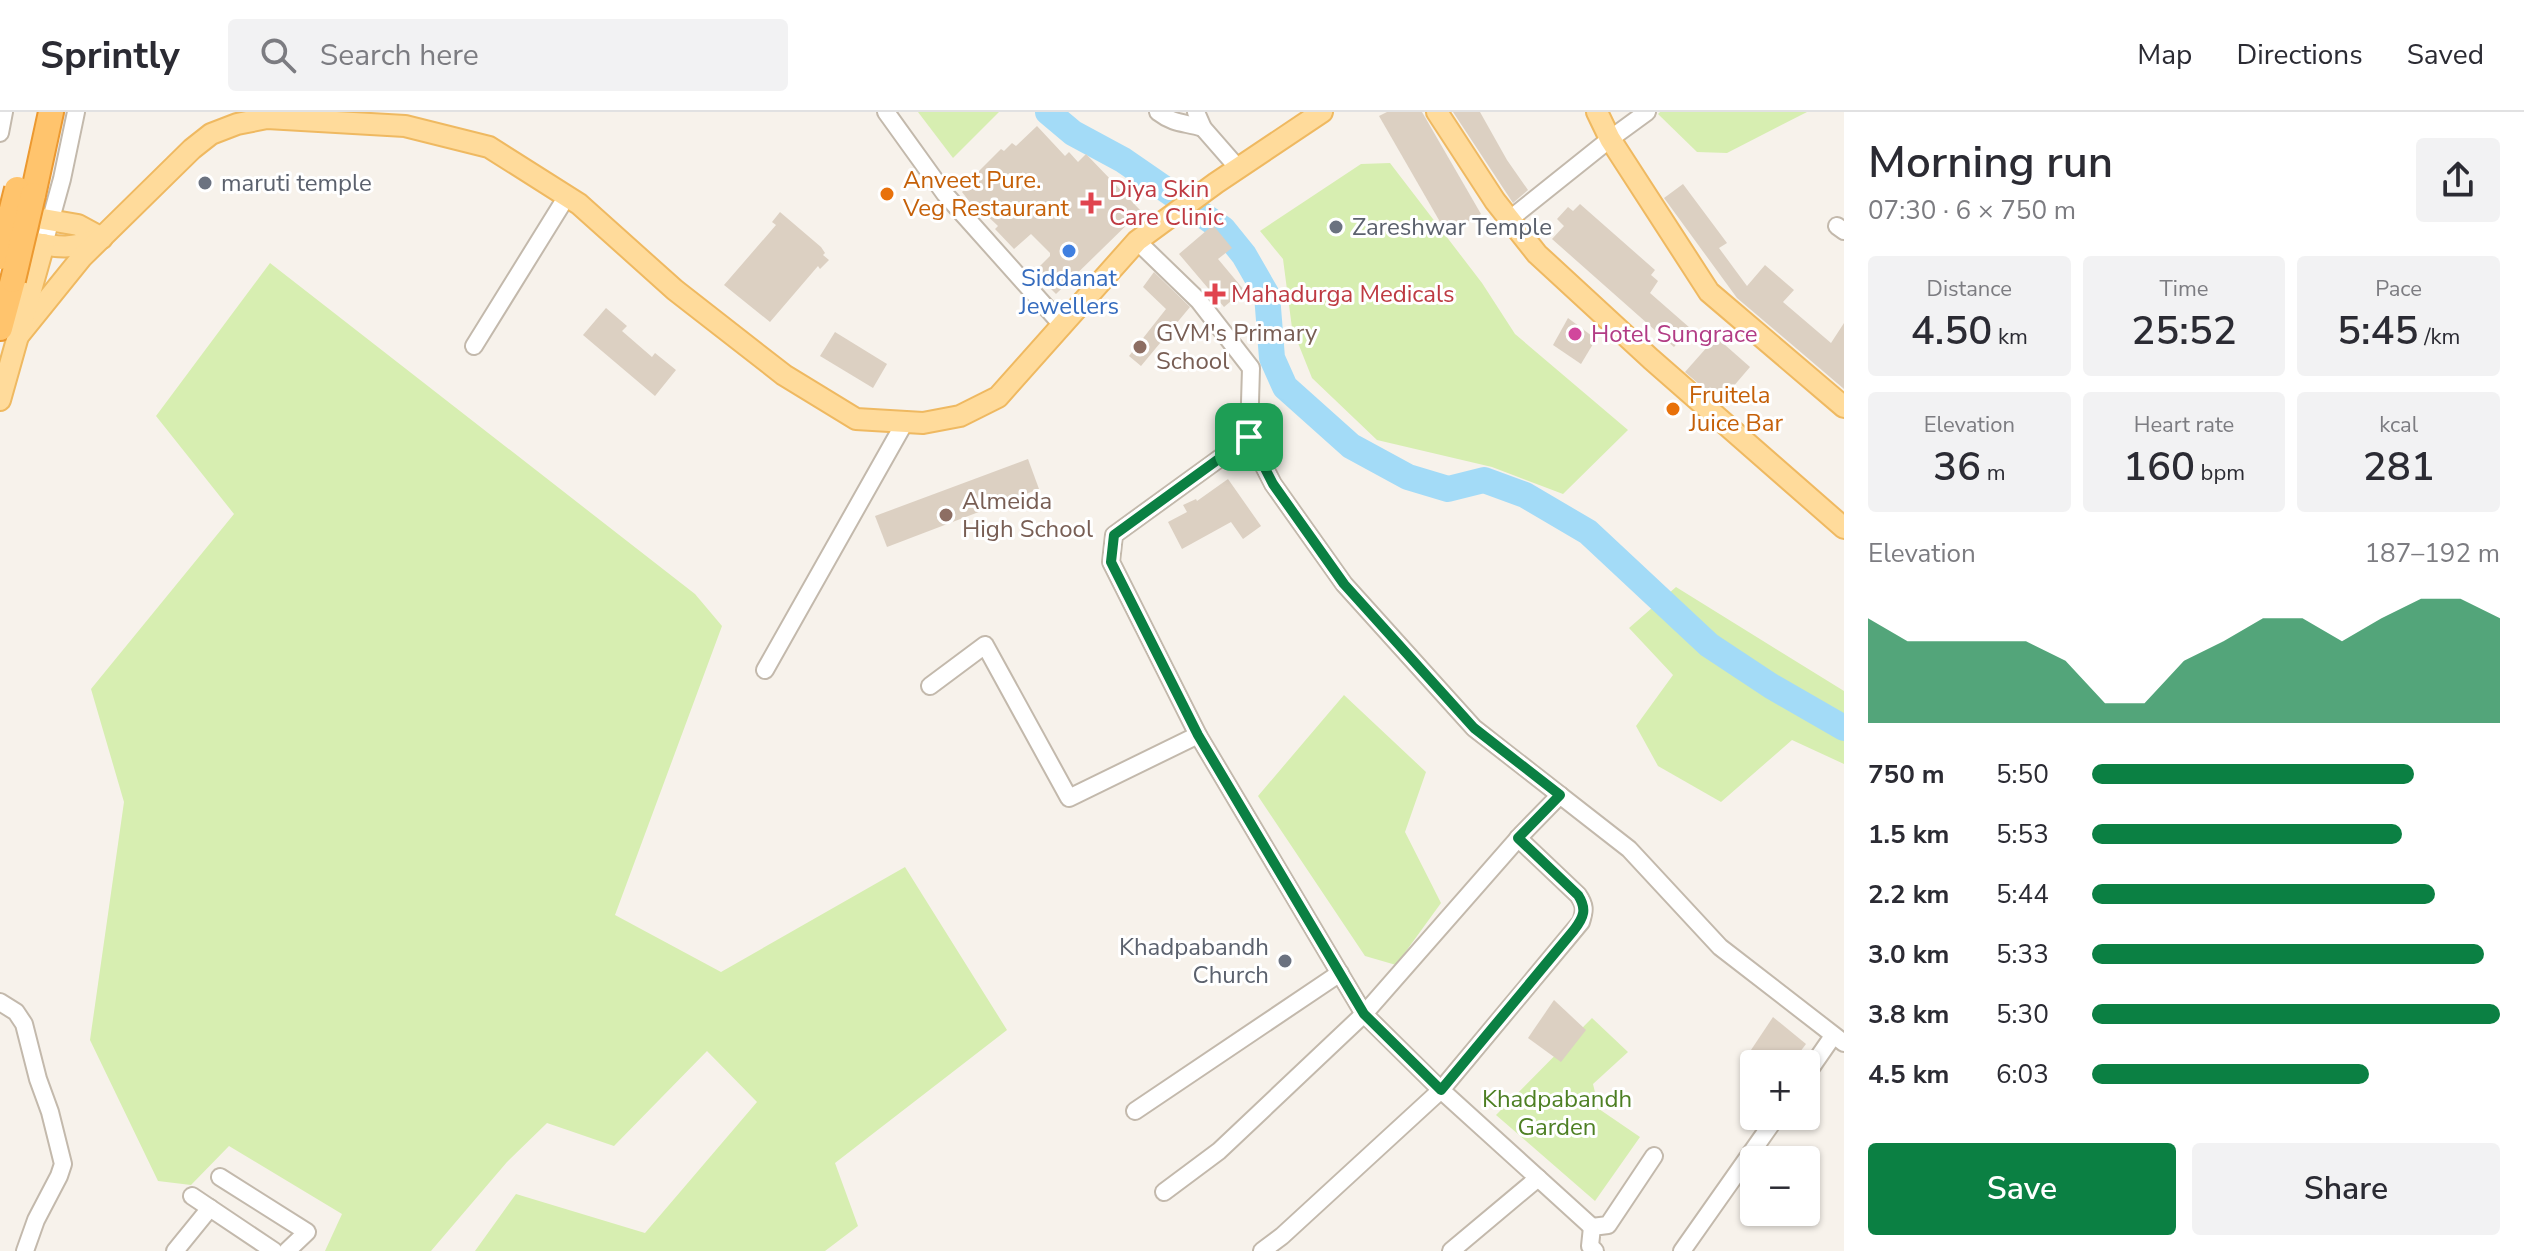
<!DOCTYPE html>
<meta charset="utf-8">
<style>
body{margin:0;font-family:"Nunito Sans",sans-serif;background:#f2f2f3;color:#2b2b33;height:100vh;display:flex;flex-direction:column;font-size:30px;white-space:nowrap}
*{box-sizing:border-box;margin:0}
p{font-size:26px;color:#7c7c81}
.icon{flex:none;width:44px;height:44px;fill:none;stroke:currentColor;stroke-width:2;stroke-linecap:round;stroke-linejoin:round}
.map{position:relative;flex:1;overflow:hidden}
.details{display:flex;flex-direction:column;background:#fff;width:680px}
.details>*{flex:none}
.tools{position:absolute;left:1740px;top:938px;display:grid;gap:16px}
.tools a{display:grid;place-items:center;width:80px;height:80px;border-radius:8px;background:#fff;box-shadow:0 2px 6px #0004;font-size:40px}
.pin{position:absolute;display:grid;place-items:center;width:68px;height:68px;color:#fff;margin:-34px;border-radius:16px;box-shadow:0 4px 12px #0006}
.round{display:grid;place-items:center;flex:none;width:84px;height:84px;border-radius:8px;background:#f2f2f3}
.head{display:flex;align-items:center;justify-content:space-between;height:136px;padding:0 24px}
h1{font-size:44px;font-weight:600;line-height:60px}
.figures{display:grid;grid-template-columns:repeat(3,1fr);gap:12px;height:136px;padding:8px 24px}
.figures div{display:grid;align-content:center;border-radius:8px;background:#f2f2f3;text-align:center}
.figures b{font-size:40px;font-weight:600}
.figures small{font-size:22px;font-weight:400}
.figures p{font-size:22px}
.chart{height:224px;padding:16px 24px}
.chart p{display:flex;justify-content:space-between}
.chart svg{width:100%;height:144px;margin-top:8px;fill:#0b8043;opacity:.7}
.action{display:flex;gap:16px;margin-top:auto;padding:16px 24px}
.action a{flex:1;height:92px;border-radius:8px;background:#0b8043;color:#fff;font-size:32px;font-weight:600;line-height:92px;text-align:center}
.action a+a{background:#f2f2f3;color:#2b2b33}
ul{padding:0 24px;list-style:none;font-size:26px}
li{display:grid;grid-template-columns:128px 96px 1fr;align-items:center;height:60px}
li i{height:20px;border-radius:10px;background:#0b8043}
header{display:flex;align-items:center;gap:48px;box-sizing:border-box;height:112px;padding:0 40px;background:#fff;border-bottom:2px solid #e1e1e2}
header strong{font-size:38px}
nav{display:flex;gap:44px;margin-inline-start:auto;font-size:28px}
.search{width:560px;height:72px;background:#f2f2f3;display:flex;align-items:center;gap:20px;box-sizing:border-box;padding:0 28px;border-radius:8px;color:#7c7c81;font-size:30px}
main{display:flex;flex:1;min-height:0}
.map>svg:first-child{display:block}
</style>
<header>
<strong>Sprintly</strong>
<div class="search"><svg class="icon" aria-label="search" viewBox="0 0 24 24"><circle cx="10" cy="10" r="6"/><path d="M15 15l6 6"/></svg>Search here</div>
<nav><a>Map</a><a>Directions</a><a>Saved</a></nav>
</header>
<main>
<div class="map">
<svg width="1844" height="1139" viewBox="0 0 1844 1139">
<rect width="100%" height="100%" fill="#f7f2eb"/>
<g fill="#d7eeb1">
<path d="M 918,0 L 999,0 L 953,46 Z"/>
<path d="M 1660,0 L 1807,0 L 1727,41 L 1697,40 L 1658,2 Z"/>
<path d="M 1390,51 L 1482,171 L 1515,222 L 1628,318 L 1563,382 L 1492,355 L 1377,328 L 1312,266 L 1292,216 L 1283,147 L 1260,119 L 1361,52 Z"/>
<path d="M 270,151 L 695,482 L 722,514 L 615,803 L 721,860 L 905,755 L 1007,918 L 835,1051 L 858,1114 L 825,1139 L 475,1139 L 516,1082 L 645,1121 L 757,990 L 707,939 L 614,1034 L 547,1011 L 507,1050 L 431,1139 L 325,1139 L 342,1102 L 229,1034 L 191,1073 L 158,1069 L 90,928 L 124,690 L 91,577 L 234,402 L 156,304 Z"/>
<path d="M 1676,475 L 1844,579 L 1844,652 L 1792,628 L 1721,690 L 1658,654 L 1636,614 L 1673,563 L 1629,516 Z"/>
<path d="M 1344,583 L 1426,660 L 1405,720 L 1441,791 L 1396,853 L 1365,844 L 1258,684 Z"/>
<path d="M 1592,906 L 1628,940 L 1593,972 L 1599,997 L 1640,1025 L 1595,1089 L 1496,1003 Z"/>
</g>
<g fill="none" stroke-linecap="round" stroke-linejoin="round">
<path stroke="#a3dbf7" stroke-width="26" d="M 1048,0 L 1073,21 L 1123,48 L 1223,117 L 1244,143 L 1267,183 L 1272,246 L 1285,275 L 1351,334 L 1408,365 L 1448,377 L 1484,368 L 1525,383 L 1588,420 L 1709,533 L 1771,574 L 1844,616"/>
</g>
<g fill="#dcd0c2">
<path d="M 1387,0 L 1422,0 L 1481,102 L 1447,122 L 1379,4 Z"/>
<path d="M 1453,0 L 1480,0 L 1507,48 L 1528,78 L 1513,91 Z"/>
<path d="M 1037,14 L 1065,44 L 1069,40 L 1078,50 L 1086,42 L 1141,99 L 1056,182 L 1034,160 L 1050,144 L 1050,141 L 1031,122 L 1014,137 L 995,117 L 998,114 L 981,98 L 978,101 L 962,80 L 972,69 L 970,68 L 1001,37 L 1004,39 L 1012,31 L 1016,34 Z"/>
<path d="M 1683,72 L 1727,131 L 1719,136 L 1747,174 L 1765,153 L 1794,178 L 1783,190 L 1831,231 L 1844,211 L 1844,277 L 1737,186 L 1664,86 Z"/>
<path d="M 1580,92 L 1655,158 L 1651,163 L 1658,169 L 1650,181 L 1690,216 L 1674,235 L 1552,127 L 1564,114 L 1557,107 L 1568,95 L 1573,99 Z"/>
<path d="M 780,100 L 821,135 L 825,141 L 823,143 L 829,148 L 820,157 L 818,154 L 770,210 L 724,173 L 776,113 L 772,110 Z"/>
<path d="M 1213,113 L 1232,136 L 1218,147 L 1244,178 L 1224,195 L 1179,142 Z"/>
<path d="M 1154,160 L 1190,195 L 1141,254 L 1129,244 L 1166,197 L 1143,175 Z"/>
<path d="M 606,196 L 627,214 L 622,219 L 652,245 L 655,241 L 676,258 L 655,284 L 583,223 Z"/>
<path d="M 1568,206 L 1596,227 L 1581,252 L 1553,233 Z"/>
<path d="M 835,220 L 887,252 L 873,276 L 820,244 Z"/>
<path d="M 1716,225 L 1750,255 L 1720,290 L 1685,260 Z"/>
<path d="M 1028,347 L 1039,377 L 887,435 L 875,404 Z"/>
<path d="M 1228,367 L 1261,414 L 1243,427 L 1231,410 L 1182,437 L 1168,410 L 1187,400 L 1183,393 L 1196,387 L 1197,389 Z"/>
<path d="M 1554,888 L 1586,918 L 1561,950 L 1528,926 Z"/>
<path d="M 1773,905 L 1806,932 L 1791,952 L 1768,952 L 1751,938 Z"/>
</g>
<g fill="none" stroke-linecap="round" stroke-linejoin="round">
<defs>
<g id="minor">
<path d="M 886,0 L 945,82 L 1062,213"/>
<path d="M 1158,0 C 1175,13 1185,10 1203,16"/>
<path d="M 1196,0 L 1203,16 L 1238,56"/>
<path d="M 0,21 L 4,0"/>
<path d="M 1510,107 L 1610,27 L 1647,0"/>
<path d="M 1837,114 L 1844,119"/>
<path d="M 1137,129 L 1199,189 L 1251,256 L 1249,325 L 1273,372 L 1344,472 L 1474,616 L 1629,737 L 1720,835 L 1844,931"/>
<path d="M 44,132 L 62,67 L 76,0"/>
<path d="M 474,234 L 567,84"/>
<path d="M 765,558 L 905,310"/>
<path d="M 930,574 L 985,533 L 1069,686 L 1198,623 L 1364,902 L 1521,723 L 1560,683"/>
<path d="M 1198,623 L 1111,450 L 1114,423 L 1249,325"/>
<path d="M 0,890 L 16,900 L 24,912 L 38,967 L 50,1000 L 63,1052 L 59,1064 L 36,1108 L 25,1139"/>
<path d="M 1806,963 L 1833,924"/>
<path d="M 1135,999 L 1340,861"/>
<path d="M 220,1065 L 307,1120 L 287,1139"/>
<path d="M 1164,1080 L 1219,1039 L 1364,902 L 1441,978 L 1592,1115"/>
<path d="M 192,1084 L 274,1139"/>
<path d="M 175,1139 L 210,1096"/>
<path d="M 1262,1139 L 1282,1124 L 1441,978 L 1581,810 C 1585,798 1585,793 1578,783 L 1518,726"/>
<path d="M 1451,1139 L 1538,1066"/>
<path d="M 1595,1139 L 1590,1134 L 1592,1115 L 1608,1113 L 1654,1044"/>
<path d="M 1682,1139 L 1777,1004"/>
</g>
<g id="major">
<path d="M 1437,0 L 1495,89 L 1537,142 L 1651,247 L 1844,416"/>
<path d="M 1597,0 L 1610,27 L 1709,180 L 1844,295"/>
<path d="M 14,102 L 78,113 L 102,126"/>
<path d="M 32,130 C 60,136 71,137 98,127"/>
<path d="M 19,223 L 82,145 L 192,37 L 211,22 L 237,12 L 267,6 L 405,14 L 489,35 L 579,92 L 675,178 L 784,263 L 856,307 L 923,311 L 960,304 L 998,285 L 1137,129 L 1216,71 L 1322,0"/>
<path d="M 0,288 L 44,132"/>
</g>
<g id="highway">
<path d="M 33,83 L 51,0"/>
<path d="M 0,216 L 13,168"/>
</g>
</defs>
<use href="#minor" stroke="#c3b9ac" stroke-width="20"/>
<use href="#major" stroke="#efb961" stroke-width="24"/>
<use href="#highway" stroke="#ec9930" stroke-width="28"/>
<use href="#minor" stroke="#fff" stroke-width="16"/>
<use href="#major" stroke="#ffdb9b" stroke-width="20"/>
<use href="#highway" stroke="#ffc46d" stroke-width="24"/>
<defs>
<g id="highway-bridge">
<path d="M 0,145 L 17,77"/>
<path d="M 13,168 L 33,83"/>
</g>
</defs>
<use href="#highway-bridge" stroke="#ec9930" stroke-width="28" stroke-linecap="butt"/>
<use href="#highway-bridge" stroke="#ffc46d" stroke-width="24"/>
</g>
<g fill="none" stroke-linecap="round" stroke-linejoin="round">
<defs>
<path id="route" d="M 1249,325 L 1273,372 L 1344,472 L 1474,616 L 1560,683 L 1518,726 L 1578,783 C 1587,797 1584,805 1574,818 L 1441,978 L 1364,902 L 1198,623 L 1111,450 L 1114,423 Z"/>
</defs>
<use href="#route" stroke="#fff" stroke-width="16"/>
<use href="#route" stroke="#0b8043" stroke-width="10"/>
</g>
<g fill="#6b7280" stroke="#fff" stroke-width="3">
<circle cx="205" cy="71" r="8"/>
<circle cx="1336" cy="115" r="8"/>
<circle cx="1285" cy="849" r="8"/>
</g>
<g fill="#e8710a" stroke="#fff" stroke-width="3">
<circle cx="887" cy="82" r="8"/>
<circle cx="1673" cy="297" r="8"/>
</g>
<g fill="#e0444e" stroke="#fff" stroke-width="3">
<path d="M1087 79h8v8h8v8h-8v8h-8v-8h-8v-8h8z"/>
<path d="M1211 170h8v8h8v8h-8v8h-8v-8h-8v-8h8z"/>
</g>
<circle fill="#3f7fe0" stroke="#fff" stroke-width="3" cx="1069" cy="139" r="8"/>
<circle fill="#d1479c" stroke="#fff" stroke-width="3" cx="1575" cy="222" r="8"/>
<g fill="#8d6e63" stroke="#fff" stroke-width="3">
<circle cx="1140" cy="235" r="8"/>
<circle cx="946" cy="403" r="8"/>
</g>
<g text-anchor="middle" stroke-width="6" stroke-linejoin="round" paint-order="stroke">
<g font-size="24" fill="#c56008" stroke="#fff" text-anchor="start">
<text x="903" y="76">Anveet Pure.<tspan x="903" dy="28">Veg Restaurant</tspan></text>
<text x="1689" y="291">Fruitela<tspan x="1689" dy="28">Juice Bar</tspan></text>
</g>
<g font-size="24" fill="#5b616d" stroke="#fff" text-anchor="start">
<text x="221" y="79">maruti temple</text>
<text x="1352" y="123">Zareshwar Temple</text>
<text x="1269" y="843" text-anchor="end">Khadpabandh<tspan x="1269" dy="28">Church</tspan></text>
</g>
<g font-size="24" fill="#be3a42" stroke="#fff" text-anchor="start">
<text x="1109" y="85">Diya Skin<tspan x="1109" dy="28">Care Clinic</tspan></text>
<text x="1231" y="190">Mahadurga Medicals</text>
</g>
<g font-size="24" fill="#366cbe" stroke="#fff">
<text x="1069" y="174">Siddanat<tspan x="1069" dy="28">Jewellers</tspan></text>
</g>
<g font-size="24" fill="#785e54" stroke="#fff" text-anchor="start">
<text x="1156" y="229">GVM's Primary<tspan x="1156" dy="28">School</tspan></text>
<text x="962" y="397">Almeida<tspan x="962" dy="28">High School</tspan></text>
</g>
<g font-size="24" fill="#b23c85" stroke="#fff" text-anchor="start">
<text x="1591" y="230">Hotel Sungrace</text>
</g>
<g font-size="24" fill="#4d7f23" stroke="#fff">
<text x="1557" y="995">Khadpabandh<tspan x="1557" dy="28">Garden</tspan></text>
</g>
</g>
</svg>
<div class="tools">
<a>+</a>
<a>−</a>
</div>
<div class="pin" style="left:1249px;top:325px;background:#1e9e55"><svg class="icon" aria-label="arrive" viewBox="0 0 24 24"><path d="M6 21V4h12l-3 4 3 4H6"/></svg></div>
</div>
<section class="details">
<div class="head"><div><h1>Morning run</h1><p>07:30 · 6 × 750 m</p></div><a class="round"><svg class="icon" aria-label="share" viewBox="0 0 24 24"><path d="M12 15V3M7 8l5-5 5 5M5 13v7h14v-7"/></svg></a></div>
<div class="figures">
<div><p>Distance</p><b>4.50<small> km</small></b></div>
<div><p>Time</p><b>25:52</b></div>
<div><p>Pace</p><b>5:45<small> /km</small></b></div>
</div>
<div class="figures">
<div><p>Elevation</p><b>36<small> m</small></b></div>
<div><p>Heart rate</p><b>160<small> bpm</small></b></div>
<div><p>kcal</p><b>281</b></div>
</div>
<div class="chart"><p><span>Elevation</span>187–192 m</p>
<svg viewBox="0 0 160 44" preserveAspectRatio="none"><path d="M0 44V12L10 19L20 19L30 19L40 19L50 25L60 38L70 38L80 25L90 19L100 12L110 12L120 19L130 12L140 6L150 6L160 12V44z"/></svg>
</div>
<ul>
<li><b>750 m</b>5:50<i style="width:79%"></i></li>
<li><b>1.5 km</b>5:53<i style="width:76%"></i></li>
<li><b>2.2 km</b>5:44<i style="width:84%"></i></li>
<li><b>3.0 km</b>5:33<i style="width:96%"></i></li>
<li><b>3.8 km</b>5:30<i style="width:100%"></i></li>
<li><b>4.5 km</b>6:03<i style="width:68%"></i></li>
</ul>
<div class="action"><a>Save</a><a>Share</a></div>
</section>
</main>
